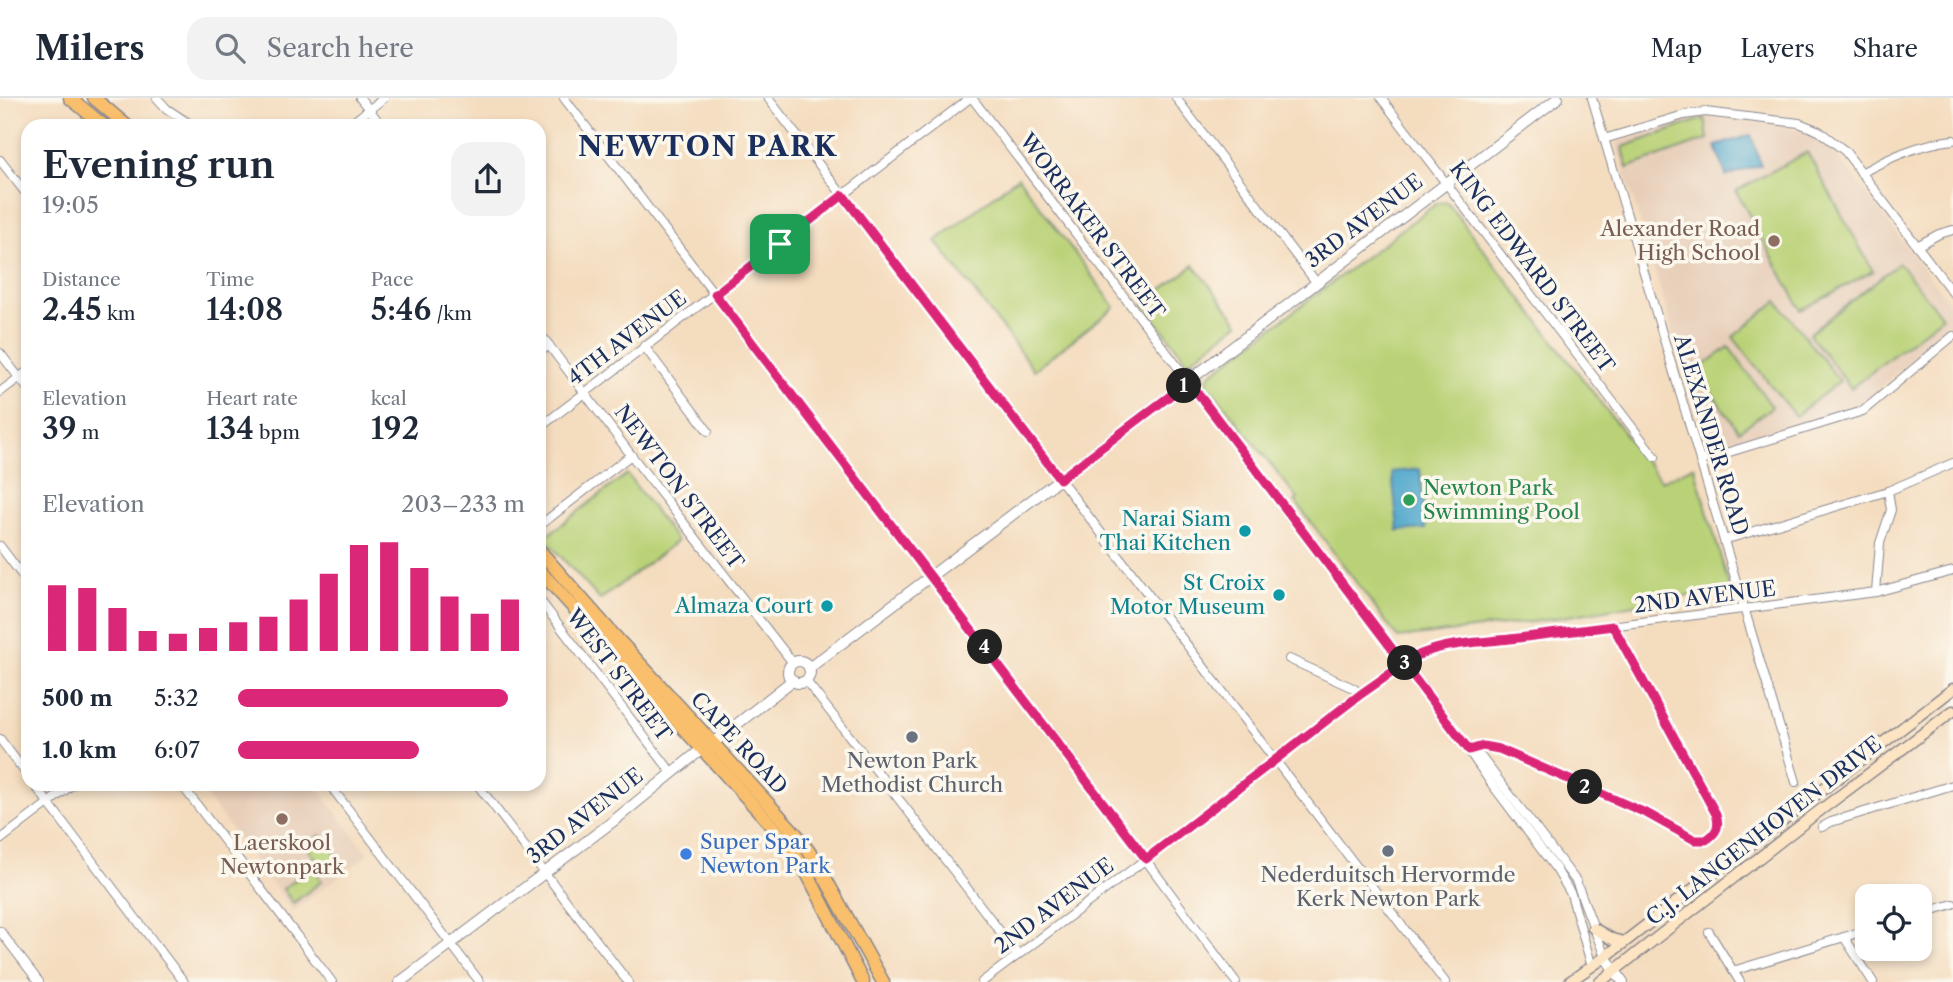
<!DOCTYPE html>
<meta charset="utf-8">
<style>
body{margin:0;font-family:"Libre Caslon Text",serif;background:#f2f2f3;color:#1f2937;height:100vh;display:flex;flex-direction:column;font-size:26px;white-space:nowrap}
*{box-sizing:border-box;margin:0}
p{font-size:23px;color:#747a83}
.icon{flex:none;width:38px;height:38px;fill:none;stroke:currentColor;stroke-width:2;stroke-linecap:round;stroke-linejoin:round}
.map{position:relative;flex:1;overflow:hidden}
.drawer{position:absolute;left:21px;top:21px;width:525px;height:672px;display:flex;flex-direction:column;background:#fff;border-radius:21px;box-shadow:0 4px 10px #0003}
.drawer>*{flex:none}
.tools{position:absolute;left:1855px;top:786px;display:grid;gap:14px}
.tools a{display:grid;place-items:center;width:77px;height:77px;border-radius:14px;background:#fff;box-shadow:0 4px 10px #0003;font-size:35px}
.pin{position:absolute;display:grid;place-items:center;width:60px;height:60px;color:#fff;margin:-30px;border-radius:14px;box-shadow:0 4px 10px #0006}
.km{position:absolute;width:35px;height:35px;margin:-18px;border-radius:50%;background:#222;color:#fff;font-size:19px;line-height:35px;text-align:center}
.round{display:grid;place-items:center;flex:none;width:74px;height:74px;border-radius:21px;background:#f2f2f3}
.headline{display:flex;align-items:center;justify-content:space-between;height:119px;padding:0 21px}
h1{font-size:38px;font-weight:600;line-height:52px}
.stats{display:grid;grid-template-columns:repeat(3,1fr);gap:10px;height:119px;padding:7px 21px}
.stats div{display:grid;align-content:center}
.stats b{font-size:30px;font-weight:600}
.stats small{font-size:19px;font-weight:400}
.stats p{font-size:19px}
.chart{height:196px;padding:14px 21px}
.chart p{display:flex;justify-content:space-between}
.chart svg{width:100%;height:126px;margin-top:7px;stroke:#db2777;stroke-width:6}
ul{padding:0 21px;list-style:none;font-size:23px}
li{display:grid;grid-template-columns:112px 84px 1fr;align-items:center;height:52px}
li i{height:18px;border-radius:9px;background:#db2777}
header{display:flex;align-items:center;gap:42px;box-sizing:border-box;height:98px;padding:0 35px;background:#fff;border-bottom:2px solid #e0e1e3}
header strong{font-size:33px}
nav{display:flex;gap:38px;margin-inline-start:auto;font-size:24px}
.search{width:490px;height:63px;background:#f2f2f3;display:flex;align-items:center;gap:18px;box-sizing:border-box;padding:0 24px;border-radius:21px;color:#747a83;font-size:26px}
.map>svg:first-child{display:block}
</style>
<header>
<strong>Milers</strong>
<div class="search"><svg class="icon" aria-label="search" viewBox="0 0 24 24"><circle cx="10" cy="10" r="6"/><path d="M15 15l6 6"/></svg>Search here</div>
<nav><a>Map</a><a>Layers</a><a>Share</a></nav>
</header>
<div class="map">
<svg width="1953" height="884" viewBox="0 0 1953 884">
<rect width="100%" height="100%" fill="#fbf7ec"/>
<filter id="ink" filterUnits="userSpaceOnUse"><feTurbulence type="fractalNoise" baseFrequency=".0143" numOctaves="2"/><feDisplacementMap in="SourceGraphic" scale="14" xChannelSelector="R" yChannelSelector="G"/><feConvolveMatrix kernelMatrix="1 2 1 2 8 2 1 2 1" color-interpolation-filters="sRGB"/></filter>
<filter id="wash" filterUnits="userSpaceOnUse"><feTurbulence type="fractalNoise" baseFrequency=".00686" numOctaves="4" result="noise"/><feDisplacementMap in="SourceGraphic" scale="28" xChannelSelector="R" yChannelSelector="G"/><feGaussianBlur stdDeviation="1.57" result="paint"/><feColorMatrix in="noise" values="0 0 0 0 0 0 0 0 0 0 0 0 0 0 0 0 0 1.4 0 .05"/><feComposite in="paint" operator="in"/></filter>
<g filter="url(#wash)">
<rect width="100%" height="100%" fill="#f4dcbe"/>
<g fill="#e7ceb8">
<path d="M 1696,18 L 1776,26 L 1805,34 L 1825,45 L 1852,76 L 1953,210 L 1953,227 L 1859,307 L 1714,351 L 1707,348 L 1616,44 Z"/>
<path d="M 197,686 L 314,686 L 368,756 L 293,813 Z"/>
</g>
<g fill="#bad277" stroke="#6a806a" stroke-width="2">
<path d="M 1705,20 L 1708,41 L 1627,70 L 1623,49 Z"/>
<path d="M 1807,54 L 1873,173 L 1801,212 L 1736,93 Z"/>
<path d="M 1018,79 L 1115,209 L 1034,272 L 936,143 Z"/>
<path d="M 1447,104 L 1661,383 L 1694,368 L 1730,491 L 1539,523 L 1398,540 L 1295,403 L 1298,401 L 1208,286 L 1208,278 L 1437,105 Z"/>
<path d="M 1899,165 L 1942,219 L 1851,290 L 1809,236 Z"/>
<path d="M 1194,167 L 1239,225 L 1188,264 L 1143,206 Z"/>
<path d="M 1777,203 L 1840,283 L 1795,318 L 1733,239 Z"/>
<path d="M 1729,249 L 1772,309 L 1739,333 L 1696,273 Z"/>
<path d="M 627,376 L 677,443 L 600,502 L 544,440 Z"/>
<path d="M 321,737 L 343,766 L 328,776 L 306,748 Z"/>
<path d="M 312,769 L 322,783 L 293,805 L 283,791 Z"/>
</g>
<g fill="#4ca5ca" stroke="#346a94" stroke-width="2">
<path d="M 1751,37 L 1761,67 L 1726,78 L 1716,48 Z"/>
<path d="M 1420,371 L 1426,431 L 1398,433 L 1392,374 Z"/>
</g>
</g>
<g filter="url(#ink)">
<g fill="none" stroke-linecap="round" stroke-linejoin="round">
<defs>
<g id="minor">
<path d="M 157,0 L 167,11 L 193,28"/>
<path d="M 360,0 L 382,28"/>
<path d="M 564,0 L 1080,673 L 1236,884"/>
<path d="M 768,0 L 1445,884"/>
<path d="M 972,0 L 1184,277"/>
<path d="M 1176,0 L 1316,184"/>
<path d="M 1381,0 L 1655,359"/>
<path d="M 1592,0 L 1796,684"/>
<path d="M 348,28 L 384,0"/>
<path d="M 1604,41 L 1684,17 L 1705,14 L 1799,25 L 1819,33 L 1845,53 L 1953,195"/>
<path d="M 0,62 L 28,98"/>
<path d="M 1861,75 C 1891,59 1919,46 1953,42"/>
<path d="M 1917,148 L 1939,136 L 1953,132"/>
<path d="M 539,234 L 631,357 L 793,565"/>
<path d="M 644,248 L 708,333"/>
<path d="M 0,255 L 28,291"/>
<path d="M 539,255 L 549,247"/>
<path d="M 1193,289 L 1447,621 L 1491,685 L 1556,771 L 1571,796 L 1592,869"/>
<path d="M 0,294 L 28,273"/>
<path d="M 539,330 L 970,0"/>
<path d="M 1700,363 L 1863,313 L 1953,238"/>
<path d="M 539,428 L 631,357"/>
<path d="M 1724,442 L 1888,393 L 1953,365"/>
<path d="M 0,448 L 28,485"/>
<path d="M 1876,494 L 1880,445 L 1891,412 L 1888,393"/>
<path d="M 539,501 L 672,675"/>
<path d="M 1289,561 L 1353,590 L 1361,596"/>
<path d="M 806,583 L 908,713 L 1018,857"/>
<path d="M 0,641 L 28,678"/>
<path d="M 1472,650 L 1481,659 L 1576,783 L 1605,859"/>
<path d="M 1469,652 L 1483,648 L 1499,651 L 1648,716 L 1695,742 C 1712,745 1722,731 1716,716 L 1613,528"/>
<path d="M 34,686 L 184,884"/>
<path d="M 181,686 L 332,884"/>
<path d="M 329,686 L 480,884"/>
<path d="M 477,686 L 628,884"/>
<path d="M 1822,729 L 1831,724 L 1953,687"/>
<path d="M 0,742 L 73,686"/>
<path d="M 1920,816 L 1953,806"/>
<path d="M 0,833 L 39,884"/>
<path d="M 1709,834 L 1740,884"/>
<path d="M 1844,839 L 1873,884"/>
<path d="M 1733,873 L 1867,832"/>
<path d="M 982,884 L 1146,761 L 1361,596 L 1417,557 L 1446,549 L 1876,494 L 1953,473"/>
</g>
<g id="tertiary">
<circle cx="1189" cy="283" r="7"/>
<path d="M 1195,278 L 1558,0"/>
<circle cx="799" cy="574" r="11"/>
<path d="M 809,570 L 1183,288"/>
<path d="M 1605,859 L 1623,884"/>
<path d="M 400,884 L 616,721 L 702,651 L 713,645 L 793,582"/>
</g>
<g id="secondary">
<path d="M 1593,830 L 1612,841 L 1624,844"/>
<path d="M 1569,884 L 1605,859 L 1953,591"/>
<path d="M 1600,884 L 1814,717 L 1953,613"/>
</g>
<g id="primary">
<path d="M 70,0 L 104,28"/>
<path d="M 94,0 L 127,28"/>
<path d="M 539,452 L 611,534 L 797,737 L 815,762 L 883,884"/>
<path d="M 539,472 L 787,744 L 808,777 L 863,884"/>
</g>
</defs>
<use href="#minor" stroke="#88868e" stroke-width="10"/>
<use href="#tertiary" stroke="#88868e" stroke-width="12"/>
<use href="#secondary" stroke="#88868e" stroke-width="13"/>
<use href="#primary" stroke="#88868e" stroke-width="15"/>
<use href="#minor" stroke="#fff" stroke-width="8"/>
<use href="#tertiary" stroke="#fff" stroke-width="10"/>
<use href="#secondary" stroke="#fde5c4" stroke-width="10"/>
<use href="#primary" stroke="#f9bf6c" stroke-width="12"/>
</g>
</g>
<g fill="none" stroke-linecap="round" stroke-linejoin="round" filter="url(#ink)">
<defs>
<path id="route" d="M 780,146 L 843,97 L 1060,381 L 1183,288 L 1190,290 L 1193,289 L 1469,652 L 1483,648 L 1499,651 L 1648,716 L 1695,742 L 1706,742 C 1717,735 1720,728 1716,716 L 1613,528 C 1579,532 1544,537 1510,541 C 1475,545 1433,544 1404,566 L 1361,596 L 1146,761 L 715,196 L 780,146"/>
</defs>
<use href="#route" stroke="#fff" stroke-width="14"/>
<use href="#route" stroke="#db2777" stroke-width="9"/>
</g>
<g fill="#8d6e63" stroke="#fbf7ec" stroke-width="2.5">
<circle cx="1774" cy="143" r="7"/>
<circle cx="282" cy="721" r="7"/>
</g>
<circle fill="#2e9e5b" stroke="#fbf7ec" stroke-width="2.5" cx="1409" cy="402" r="7"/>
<g fill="#0f9aa8" stroke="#fbf7ec" stroke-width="2.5">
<circle cx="1245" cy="433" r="7"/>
<circle cx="1279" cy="497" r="7"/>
<circle cx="827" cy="508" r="7"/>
</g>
<g fill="#6b7280" stroke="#fbf7ec" stroke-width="2.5">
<circle cx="912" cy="639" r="7"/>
<circle cx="1388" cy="753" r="7"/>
</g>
<circle fill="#3f7fe0" stroke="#fbf7ec" stroke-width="2.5" cx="686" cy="756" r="7"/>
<g text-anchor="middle" stroke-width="7" stroke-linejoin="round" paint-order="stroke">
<g font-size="21" fill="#1b2f5e" stroke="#fbf7ec">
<text transform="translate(1364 123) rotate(-37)" y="7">3RD AVENUE</text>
<text transform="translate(1092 128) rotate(53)" y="7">WORRAKER STREET</text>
<text transform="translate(1532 169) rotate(53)" y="7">KING EDWARD STREET</text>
<text transform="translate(627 240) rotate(-37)" y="7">4TH AVENUE</text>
<text transform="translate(1711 337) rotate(73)" y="7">ALEXANDER ROAD</text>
<text transform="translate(679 389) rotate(53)" y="7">NEWTON STREET</text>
<text transform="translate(1705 499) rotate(-7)" y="7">2ND AVENUE</text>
<text transform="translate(619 577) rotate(53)" y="7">WEST STREET</text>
<text transform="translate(739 645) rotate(47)" y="7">CAPE ROAD</text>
<text transform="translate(585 718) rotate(-38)" y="7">3RD AVENUE</text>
<text transform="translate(1764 733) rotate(-38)" y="7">C.J. LANGENHOVEN DRIVE</text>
<text transform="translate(1054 808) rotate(-37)" y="7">2ND AVENUE</text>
</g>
<g font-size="21" fill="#785e54" stroke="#fbf7ec" text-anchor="end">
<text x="1760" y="138">Alexander Road<tspan x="1760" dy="24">High School</tspan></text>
<text x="282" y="752" text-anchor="middle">Laerskool<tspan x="282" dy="24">Newtonpark</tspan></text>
</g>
<g font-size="21" fill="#27864d" stroke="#fbf7ec" text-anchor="start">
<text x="1423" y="397">Newton Park<tspan x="1423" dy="24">Swimming Pool</tspan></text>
</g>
<g font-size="21" fill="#0d838f" stroke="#fbf7ec" text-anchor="end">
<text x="1231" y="428">Narai Siam<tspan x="1231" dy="24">Thai Kitchen</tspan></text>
<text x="1265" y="492">St Croix<tspan x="1265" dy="24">Motor Museum</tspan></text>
<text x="813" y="515">Almaza Court</text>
</g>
<g font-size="21" fill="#5b616d" stroke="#fbf7ec">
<text x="912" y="670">Newton Park<tspan x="912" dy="24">Methodist Church</tspan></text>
<text x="1388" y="784">Nederduitsch Hervormde<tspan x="1388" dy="24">Kerk Newton Park</tspan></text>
</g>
<g font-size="21" fill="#366cbe" stroke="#fbf7ec" text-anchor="start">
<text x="700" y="751">Super Spar<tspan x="700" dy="24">Newton Park</tspan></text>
</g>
<g font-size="28" font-weight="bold" letter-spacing="2" fill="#1b2f5e" stroke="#fbf7ec">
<text x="708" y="58">NEWTON PARK</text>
</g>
</g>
</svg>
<div class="tools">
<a><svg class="icon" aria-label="locate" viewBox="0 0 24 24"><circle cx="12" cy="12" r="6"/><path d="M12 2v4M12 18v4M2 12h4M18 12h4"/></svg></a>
</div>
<div class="pin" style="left:780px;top:146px;background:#1e9e55"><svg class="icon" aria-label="arrive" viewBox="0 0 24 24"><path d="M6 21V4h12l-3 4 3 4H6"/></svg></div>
<b class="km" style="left:1184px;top:288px">1</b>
<b class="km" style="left:1585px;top:689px">2</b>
<b class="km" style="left:1405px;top:565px">3</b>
<b class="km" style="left:985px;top:549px">4</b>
<section class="drawer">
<div class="headline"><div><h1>Evening run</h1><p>19:05</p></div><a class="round"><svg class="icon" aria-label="share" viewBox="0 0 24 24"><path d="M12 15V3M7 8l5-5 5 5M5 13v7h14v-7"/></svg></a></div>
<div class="stats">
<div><p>Distance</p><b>2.45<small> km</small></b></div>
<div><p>Time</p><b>14:08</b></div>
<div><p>Pace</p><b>5:46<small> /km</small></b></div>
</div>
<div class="stats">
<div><p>Elevation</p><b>39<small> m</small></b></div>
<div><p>Heart rate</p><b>134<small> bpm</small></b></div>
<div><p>kcal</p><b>192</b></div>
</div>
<div class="chart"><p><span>Elevation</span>203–233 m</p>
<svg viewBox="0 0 160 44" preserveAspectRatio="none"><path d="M5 44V21M15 44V22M25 44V29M35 44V37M45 44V38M55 44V36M65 44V34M75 44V32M85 44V26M95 44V17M105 44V7M115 44V6M125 44V15M135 44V25M145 44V31M155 44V26"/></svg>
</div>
<ul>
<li><b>500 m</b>5:32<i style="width:94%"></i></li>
<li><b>1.0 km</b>6:07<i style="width:63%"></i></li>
</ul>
</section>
</div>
